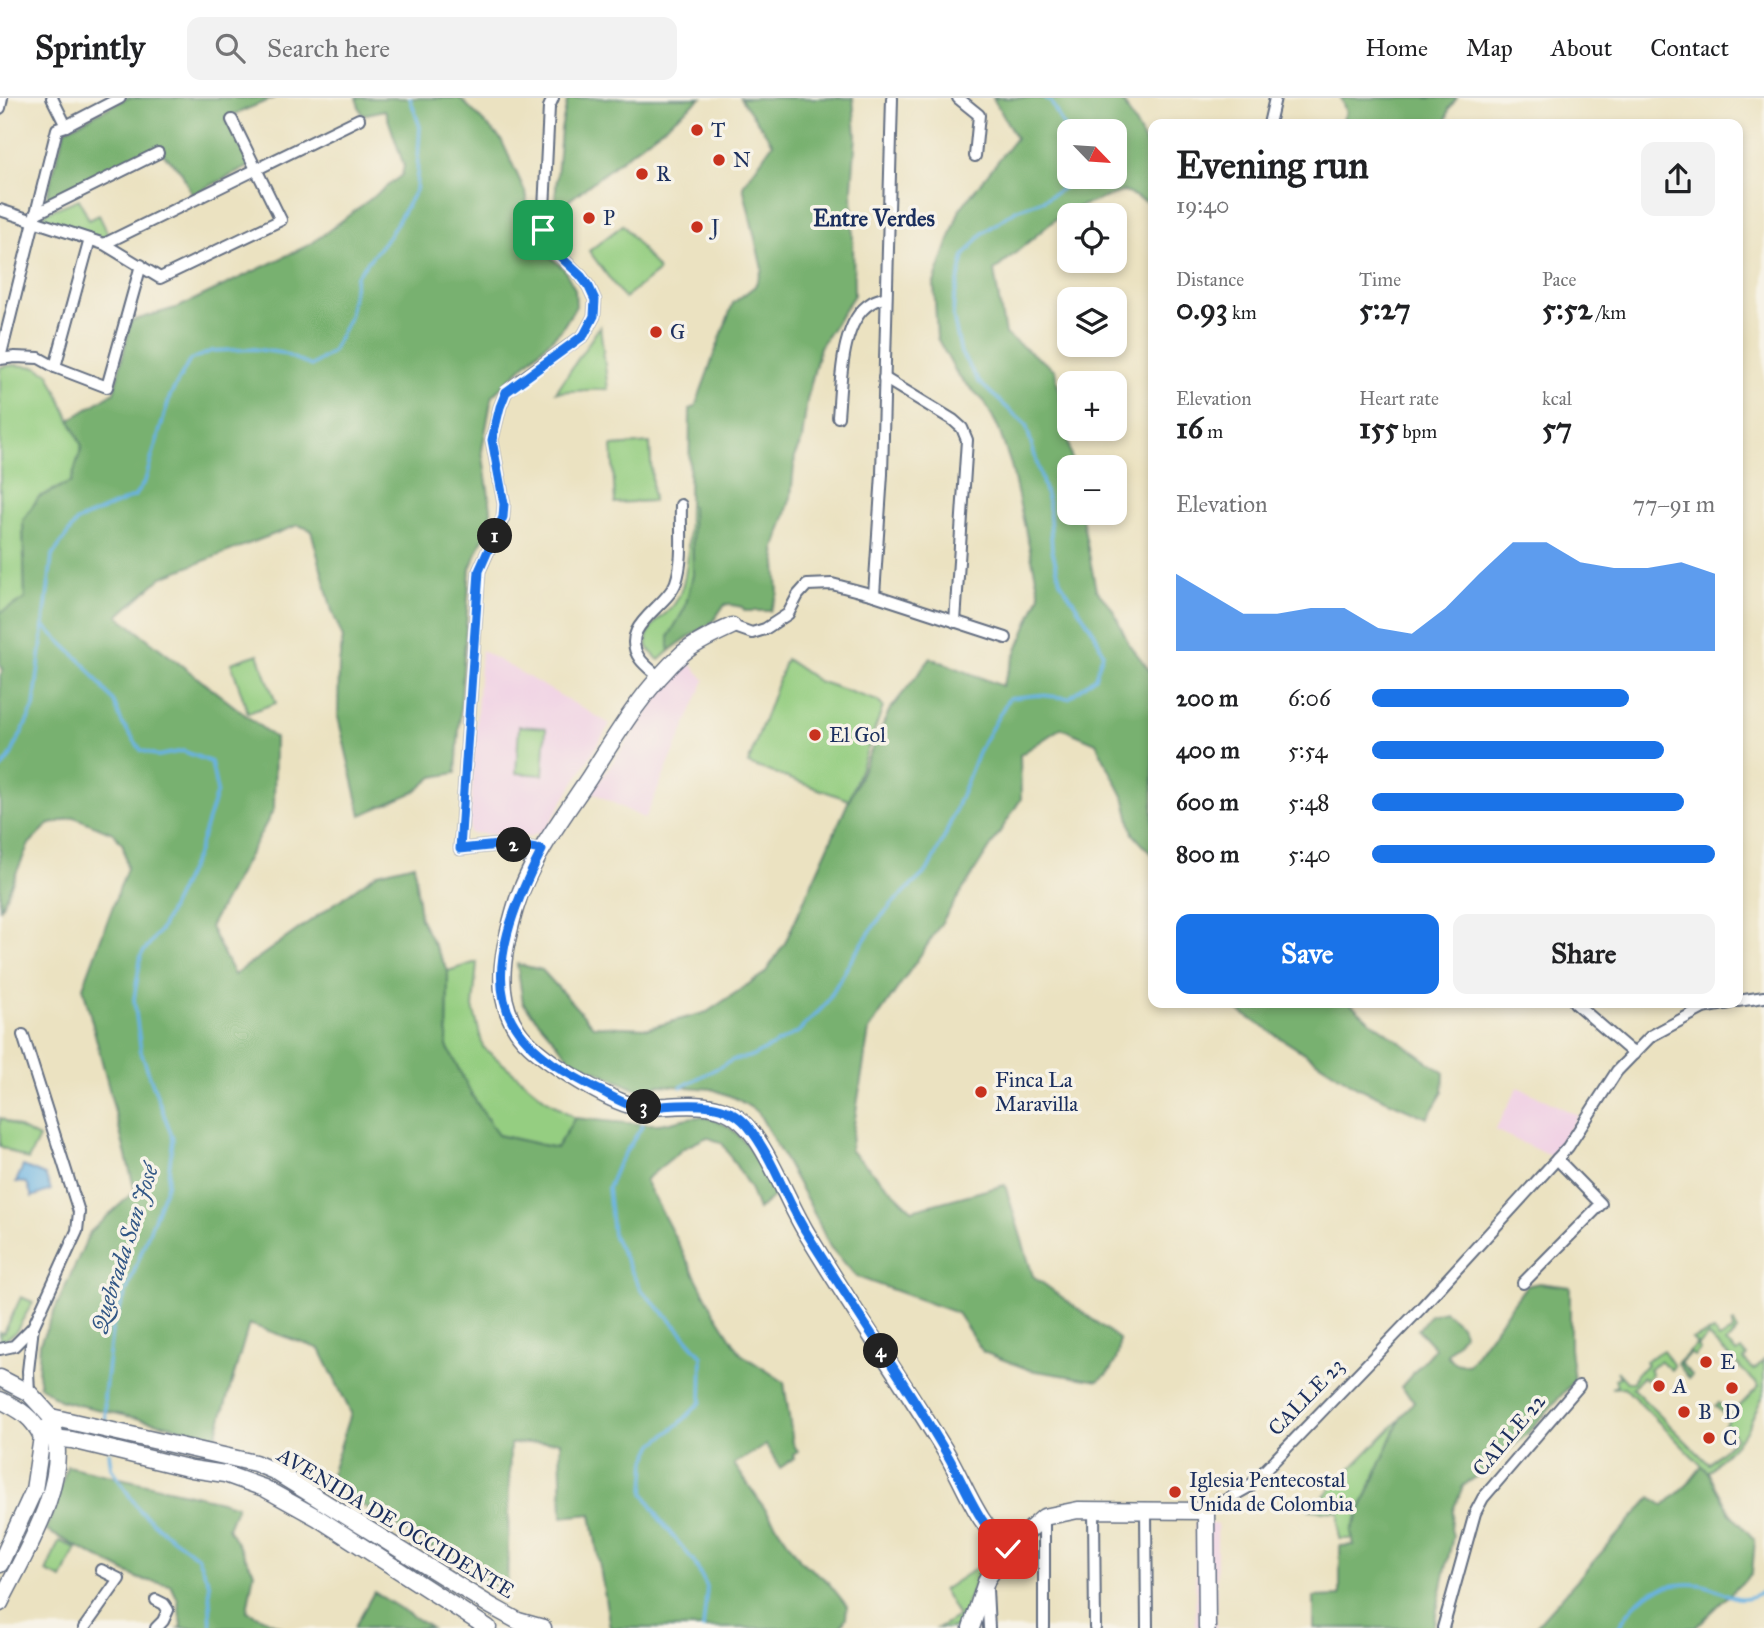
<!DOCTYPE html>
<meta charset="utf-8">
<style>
body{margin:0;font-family:"IM FELL Great Primer",serif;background:#f2f2f2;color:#202124;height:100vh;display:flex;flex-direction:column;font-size:26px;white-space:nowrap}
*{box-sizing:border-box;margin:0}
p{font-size:23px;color:#757577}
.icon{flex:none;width:38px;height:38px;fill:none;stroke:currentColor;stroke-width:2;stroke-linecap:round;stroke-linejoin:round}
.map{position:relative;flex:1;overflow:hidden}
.panel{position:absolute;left:1148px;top:21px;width:595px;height:889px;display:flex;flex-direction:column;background:#fff;border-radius:14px;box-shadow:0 4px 10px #0003}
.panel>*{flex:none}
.needle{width:46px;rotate:115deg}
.controls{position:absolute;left:1057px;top:21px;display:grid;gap:14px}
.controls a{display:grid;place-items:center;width:70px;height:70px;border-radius:14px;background:#fff;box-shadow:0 4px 10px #0003;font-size:35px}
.pin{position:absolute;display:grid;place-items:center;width:60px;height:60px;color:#fff;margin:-30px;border-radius:14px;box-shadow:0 4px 10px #0006}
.km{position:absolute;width:35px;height:35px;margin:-18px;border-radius:50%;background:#222;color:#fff;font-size:19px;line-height:35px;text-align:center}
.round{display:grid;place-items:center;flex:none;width:74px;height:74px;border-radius:14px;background:#f2f2f2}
.headline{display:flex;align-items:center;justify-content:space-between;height:119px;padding:0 28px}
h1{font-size:38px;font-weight:700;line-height:52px}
.stats{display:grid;grid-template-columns:repeat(3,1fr);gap:10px;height:119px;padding:7px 28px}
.stats div{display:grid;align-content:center}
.stats b{font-size:30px;font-weight:700}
.stats small{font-size:19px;font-weight:400}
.stats p{font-size:19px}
.chart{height:196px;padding:14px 28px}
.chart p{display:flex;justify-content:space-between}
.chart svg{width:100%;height:126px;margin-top:7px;fill:#1a73e8;opacity:.7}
.primary-button{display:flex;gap:14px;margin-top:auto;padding:14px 28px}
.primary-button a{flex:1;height:80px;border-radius:14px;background:#1a73e8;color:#fff;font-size:28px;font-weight:700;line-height:80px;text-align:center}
.primary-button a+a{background:#f2f2f2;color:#202124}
ul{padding:0 28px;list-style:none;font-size:23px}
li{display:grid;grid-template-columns:112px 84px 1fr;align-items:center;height:52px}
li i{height:18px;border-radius:9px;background:#1a73e8}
header{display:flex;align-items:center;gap:42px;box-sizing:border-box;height:98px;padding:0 35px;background:#fff;border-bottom:2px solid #e0e0e0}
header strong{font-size:33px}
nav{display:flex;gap:38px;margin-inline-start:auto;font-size:24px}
.search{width:490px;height:63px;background:#f2f2f2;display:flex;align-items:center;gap:18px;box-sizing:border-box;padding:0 24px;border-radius:14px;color:#757577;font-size:26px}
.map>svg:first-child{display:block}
</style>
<header>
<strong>Sprintly</strong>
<div class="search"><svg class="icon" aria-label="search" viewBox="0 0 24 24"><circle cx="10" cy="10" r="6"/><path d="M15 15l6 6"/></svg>Search here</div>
<nav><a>Home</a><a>Map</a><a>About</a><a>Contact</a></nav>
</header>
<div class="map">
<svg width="1764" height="1530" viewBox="0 0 1764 1530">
<rect width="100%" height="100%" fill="#f7f3e8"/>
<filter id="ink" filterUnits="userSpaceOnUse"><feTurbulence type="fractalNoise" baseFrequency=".0143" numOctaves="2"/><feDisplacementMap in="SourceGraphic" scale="14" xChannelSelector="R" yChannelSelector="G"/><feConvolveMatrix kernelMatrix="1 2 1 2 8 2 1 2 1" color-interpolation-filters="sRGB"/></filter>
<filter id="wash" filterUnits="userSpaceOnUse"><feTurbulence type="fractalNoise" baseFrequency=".00686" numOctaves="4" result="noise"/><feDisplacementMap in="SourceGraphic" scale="28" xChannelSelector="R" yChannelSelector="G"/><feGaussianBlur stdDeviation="1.57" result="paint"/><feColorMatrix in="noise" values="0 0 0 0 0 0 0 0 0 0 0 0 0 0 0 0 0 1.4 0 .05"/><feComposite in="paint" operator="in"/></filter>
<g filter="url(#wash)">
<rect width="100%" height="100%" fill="#ebe2c1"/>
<g fill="#f0d0e4">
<path d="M 481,552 L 610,626 L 546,731 L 529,739 L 469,735 Z"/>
<path d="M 689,564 L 705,582 L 645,721 L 592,694 L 655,604 Z"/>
<path d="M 1518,989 L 1579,1018 L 1550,1058 L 1495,1032 Z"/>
<path d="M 1195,1426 L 1217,1426 L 1216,1530 L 1196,1530 Z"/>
</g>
<g fill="#95ce81" stroke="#587e70" stroke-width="2">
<path d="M 79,101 L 89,122 L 99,117 L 109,138 L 102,141 L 42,120 L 47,114 Z"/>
<path d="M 623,127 L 659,173 L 624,200 L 589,153 Z"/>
<path d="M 600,228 L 608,291 L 556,294 Z"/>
<path d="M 14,267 L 37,269 L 49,276 L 82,348 L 71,384 L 39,399 L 23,422 L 25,501 L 0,515 L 0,269 Z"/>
<path d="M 650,345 L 653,403 L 615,405 L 612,348 Z"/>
<path d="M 689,408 L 692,408 L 693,477 L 685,510 L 669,538 L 669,553 L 659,562 C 652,556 645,549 647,539 C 650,524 668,517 675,505 C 691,482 688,435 689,408 Z"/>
<path d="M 258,556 L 276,605 L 248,615 L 231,565 Z"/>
<path d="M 786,561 L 818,583 L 878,603 L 883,609 L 849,702 L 748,666 Z"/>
<path d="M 519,628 L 546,630 L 543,677 L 516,675 Z"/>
<path d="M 477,864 L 473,909 L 483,949 L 544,1000 L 575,1020 L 556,1050 L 498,1037 L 473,999 L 447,948 L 448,873 Z"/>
<path d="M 0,1020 L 39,1040 L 28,1062 L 0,1048 Z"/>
<path d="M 21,1199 L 33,1204 L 15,1235 L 0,1244 L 0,1234 L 4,1235 Z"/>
<path d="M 1734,1225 L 1737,1233 L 1726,1245 L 1737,1255 L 1741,1252 L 1747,1258 L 1744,1262 L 1754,1272 L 1764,1262 L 1764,1296 L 1745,1335 L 1708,1374 L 1624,1289 L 1611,1290 L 1617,1288 L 1615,1281 L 1620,1279 L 1617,1273 L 1627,1284 L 1633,1284 L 1636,1276 L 1647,1267 L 1645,1263 L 1663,1252 L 1674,1268 L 1671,1272 L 1660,1262 L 1649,1272 L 1652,1276 L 1646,1282 L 1642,1279 L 1632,1290 L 1709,1366 L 1736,1339 L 1725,1327 L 1729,1322 L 1716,1308 L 1719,1305 L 1731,1317 L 1759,1288 L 1708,1238 L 1697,1248 L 1700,1252 L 1694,1258 L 1690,1255 L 1680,1265 L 1692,1277 L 1689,1280 L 1677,1265 L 1697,1246 L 1692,1241 L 1714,1233 L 1719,1241 L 1733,1233 L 1732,1226 Z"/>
<path d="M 1400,1321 L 1351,1433 L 1354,1441 L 1339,1441 L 1339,1414 L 1310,1412 Z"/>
<path d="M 59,1443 L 76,1450 L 62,1481 L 46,1474 Z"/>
<path d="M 990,1461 L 991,1463 L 978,1478 L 967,1505 L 963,1530 L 938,1530 L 958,1518 L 943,1492 Z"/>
</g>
<g fill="#78b16f" stroke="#4a7066" stroke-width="2" fill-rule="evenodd">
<path d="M 127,0 L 274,0 L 225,20 L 250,68 L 192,97 L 181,73 L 157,50 L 44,107 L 65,32 Z"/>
<path d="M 356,0 L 460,0 L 501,41 L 527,98 L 525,135 L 564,171 L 575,191 L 576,208 L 561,232 L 492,298 L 482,352 L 491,411 L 490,425 L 470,470 L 456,675 L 433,679 L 415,694 L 361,717 L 338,619 L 339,565 L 343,540 L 332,513 L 311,432 L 298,427 L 162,479 L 118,518 L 275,640 L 274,711 L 210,829 L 234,877 L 378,775 L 414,766 L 420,820 L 448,873 L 447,948 L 473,999 L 498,1037 L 556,1050 L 575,1020 C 602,1022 630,1027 657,1026 C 671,1026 685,1018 700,1019 C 742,1022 758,1065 775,1097 L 758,1112 L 750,1090 L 722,1045 L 707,1039 L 684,1050 L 645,1082 L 713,1212 L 741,1256 L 784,1284 L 793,1345 L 798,1354 L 793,1357 L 794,1360 L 780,1370 L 766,1347 L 734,1366 L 801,1463 L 827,1483 L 847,1508 L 846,1520 L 840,1530 L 610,1530 L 591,1416 L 562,1419 L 560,1343 L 510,1346 L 507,1495 L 328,1386 L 351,1315 L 320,1251 L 249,1226 L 216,1338 L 74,1306 L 59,1302 L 40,1288 L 38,1276 L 40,1245 L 90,1134 L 135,1093 L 83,889 L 127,770 L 123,747 L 113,735 L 74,719 L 48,727 L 29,746 L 0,812 L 0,578 L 3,572 L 0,567 L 0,515 L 25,501 L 23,422 L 39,399 L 71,384 L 82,348 L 70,322 L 114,294 L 131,223 L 179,209 L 311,146 L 402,77 L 404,68 L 385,12 L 362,17 Z"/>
<path d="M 568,0 L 701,0 L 554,114 L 561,31 Z"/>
<path d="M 740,0 L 853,0 L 856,37 L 852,90 L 854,197 L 820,249 L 807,302 L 802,342 L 795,357 L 791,399 L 775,450 L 778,495 L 770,513 L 745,513 L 742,509 L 726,506 C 720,511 717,519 712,524 C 698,534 682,542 669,553 L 669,538 L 685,510 L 693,477 L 692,408 L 689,408 L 690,311 L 695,309 L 733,205 L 755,188 L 762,171 L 743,88 L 773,45 Z"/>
<path d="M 993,0 L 1121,0 L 1153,59 L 1153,107 L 1124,93 L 1064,114 L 994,173 L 1005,236 L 1055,272 L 1073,369 L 1069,369 L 1069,415 L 1081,415 L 1096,492 L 1112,510 L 1129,546 L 1153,577 L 1153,758 L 1133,736 L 1125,702 L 1096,645 L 1061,630 L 1020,657 L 1021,701 L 924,852 L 869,932 L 850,1052 L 912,1112 L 1005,1087 L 1033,1178 L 1119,1241 C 1120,1260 1113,1273 1098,1283 L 1030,1272 L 983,1254 L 957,1215 L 857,1179 L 830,1149 L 810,1107 L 758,1014 L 735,1000 L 712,991 L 660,987 L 635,991 L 571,961 L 523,905 L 517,866 L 542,872 L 593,928 L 649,930 L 707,914 L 765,875 L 785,845 L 889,613 L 931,560 L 1002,588 L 1040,497 L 1011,367 L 998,329 L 984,303 L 958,278 L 937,240 L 934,185 L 960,111 L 1016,40 ZM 1069,33 L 1115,33 L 1115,79 L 1069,79 Z"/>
<path d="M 1341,0 L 1457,0 L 1449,11 L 1446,26 L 1341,26 L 1346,15 Z"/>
<path d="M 1226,905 L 1350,905 L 1369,922 L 1444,975 L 1443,994 L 1427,1020 L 1357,989 Z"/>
<path d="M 1539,1185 L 1570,1189 L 1570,1250 L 1574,1283 L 1526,1337 L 1486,1372 L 1463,1388 L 1453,1412 L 1451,1431 L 1453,1438 L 1433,1530 L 1314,1530 L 1314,1499 L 1340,1498 L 1340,1448 L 1354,1447 L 1351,1434 L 1400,1321 L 1414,1303 L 1401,1289 L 1435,1250 L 1418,1232 L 1430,1217 L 1444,1213 L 1461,1227 L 1464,1235 L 1447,1256 C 1452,1266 1458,1266 1468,1267 L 1526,1188 Z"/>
<path d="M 67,1368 L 221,1403 L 237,1408 L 228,1430 L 254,1474 L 247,1513 L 284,1530 L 179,1530 L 181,1528 L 178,1502 L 171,1487 L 139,1481 L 45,1432 L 55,1410 Z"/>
<path d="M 1702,1368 L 1708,1374 L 1730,1415 L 1755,1442 L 1752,1475 L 1695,1530 L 1534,1530 L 1651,1399 L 1664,1408 L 1688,1386 Z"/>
<path d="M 374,1494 L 431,1530 L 354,1530 Z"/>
</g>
<path fill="#69b3e2" stroke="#4271a0" stroke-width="2" d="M 23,1068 L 45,1077 L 51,1092 L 32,1099 L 27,1085 L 16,1084 Z"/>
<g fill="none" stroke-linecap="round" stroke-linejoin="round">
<g stroke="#69b3e2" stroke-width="3.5">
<path d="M 1045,0 L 1051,4 L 1069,39"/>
<path d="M 43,527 L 85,567 L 114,604 L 122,625 L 141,652 L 158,658 L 183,653 L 211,664 L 217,693 L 197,756 L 161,831 L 141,857 L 134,901 L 141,954 L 173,1041 L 167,1087 L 112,1231 L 104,1299 L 106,1326"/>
<path d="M 0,672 L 10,659 L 34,609 L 52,458 L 77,423 L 135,398 L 145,383 L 170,298 L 190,262 L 212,253 L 254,251 L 282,255 L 311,268 L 332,254 L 349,220 L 356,178 L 389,138 L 416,92 L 420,29 L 410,0"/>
<path d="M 681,989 L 733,962 L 753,958 L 798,934 L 825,907 L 853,859 L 876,825 L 893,805 L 927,773 L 945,738 L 979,652 L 1009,600 L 1039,597 L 1069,600 L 1095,579 L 1103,555 L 1095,536 L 1060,483 L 1052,451 L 1049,407 L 1026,327 L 979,284 L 961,255 L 953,218 L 954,201 L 964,158 L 983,135 L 1016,112 L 1044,102 L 1071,85 L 1072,79"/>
<path d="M 643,1027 L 618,1066 L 608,1090 L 613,1137 L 641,1192 L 668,1219 L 702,1258 L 701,1304 L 680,1325 L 654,1346 L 646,1362 L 644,1395 L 662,1425 L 693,1462 L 707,1489 L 703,1530"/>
<path d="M 109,1354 L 111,1370 L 139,1412 L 165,1435 L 197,1458 L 209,1485 L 211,1530"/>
<path d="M 1618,1530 C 1626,1518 1634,1505 1646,1497 C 1660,1487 1693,1483 1709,1489 C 1735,1498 1737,1507 1764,1493"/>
</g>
</g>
</g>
<g filter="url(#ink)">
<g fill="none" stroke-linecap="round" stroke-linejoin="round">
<defs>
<g id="street">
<path d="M 52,0 L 66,28 L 120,0"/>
<path d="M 958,0 L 979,17 L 975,58"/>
<path d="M 0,10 L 2,0"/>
<path d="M 1269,26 L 1275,0"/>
<path d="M 0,112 L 104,146 L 160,180 L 281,122 L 232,22"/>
<path d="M 35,116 L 158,55"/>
<path d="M 104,146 L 359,21"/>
<path d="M 0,260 L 57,31 L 66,28"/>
<path d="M 0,261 L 15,259 L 39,260 L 55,269 L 107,289 L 141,167"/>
<path d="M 55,269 L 90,141"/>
<path d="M 884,280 L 953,322 L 962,330 L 967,342 L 955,524"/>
<path d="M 838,319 C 841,287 840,223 871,205 C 875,202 881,201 886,199"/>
<path d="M 874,497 L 1006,540"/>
<path d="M 732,528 L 752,535 L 765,531 L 788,516 L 798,497 L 807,487 L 832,486 L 874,497 L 882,376 L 892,0"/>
<path d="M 660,580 C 654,574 645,568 640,561 C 617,528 667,510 676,484 C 684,461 680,432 681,407"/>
<path d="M 542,752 L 508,746 L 460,751 L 479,473 L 503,420 L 504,406 L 492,342 L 500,309 L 506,294 L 522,281 L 584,237 L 594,218 L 595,202 L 589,189 L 581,178 L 549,148 L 543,132 L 549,9 L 553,0"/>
<path d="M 1738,903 L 1764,899"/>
<path d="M 1575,905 L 1634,956"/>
<path d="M 23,937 L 79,1114 L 77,1133 L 33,1229 L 28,1273 L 29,1295"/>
<path d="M 1523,1185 L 1601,1106 L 1557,1061"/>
<path d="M 0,1251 L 14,1248 L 33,1229"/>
<path d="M 1094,1412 L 1095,1530"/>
<path d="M 1146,1412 L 1147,1530"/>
<path d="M 1206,1413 L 1249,1389 L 1422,1209 L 1568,1049 L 1617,973 L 1651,938 L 1703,910 L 1730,905"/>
<path d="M 1044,1419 L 1044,1530"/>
<path d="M 987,1491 L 989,1530"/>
<path d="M 156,1502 L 164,1506 L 168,1512 L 163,1523 L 156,1530"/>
<path d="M 84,1530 L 119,1481 L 101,1472"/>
<path d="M 1443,1530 L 1475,1415 L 1483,1400 L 1579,1288"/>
</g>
<g id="secondary">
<path d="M 732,528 C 715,536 698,543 683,555 C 645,589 616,637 589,680 C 565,716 537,753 521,793 C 514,810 510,829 506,847 C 500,878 500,905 517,932 C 533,958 607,1003 637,1009 C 646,1011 658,1008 668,1008 C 711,1005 735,1007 759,1045 C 777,1073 789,1105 806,1134 C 850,1208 899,1278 944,1351 C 964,1384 977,1427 1008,1451"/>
<path d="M 0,1280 L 29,1295 L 51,1319 L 255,1365 L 274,1373 L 491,1508 L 518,1523 L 543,1530"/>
<path d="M 0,1302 C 19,1311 33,1319 42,1339 L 72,1342 L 192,1371 L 225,1376 L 264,1390 L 318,1420 L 488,1530"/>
<path d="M 0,1466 L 34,1392 L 42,1339 L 46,1330"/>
<path d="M 0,1505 C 24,1456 69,1387 54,1331"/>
<path d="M 971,1530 L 987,1481 L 1008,1451 L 1044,1419 L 1078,1412 L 1206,1413 L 1207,1530"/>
</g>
</defs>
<use href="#street" stroke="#646e81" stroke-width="14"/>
<use href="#secondary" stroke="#646e81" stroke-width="19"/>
<use href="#street" stroke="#fff" stroke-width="10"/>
<use href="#secondary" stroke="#fff" stroke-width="16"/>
</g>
</g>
<g fill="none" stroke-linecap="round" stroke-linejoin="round" filter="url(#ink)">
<defs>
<path id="route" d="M 543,132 L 549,148 L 581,178 L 589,189 L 595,202 L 594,218 L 584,237 L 506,294 L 500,309 L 492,342 L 504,406 L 503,419 L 479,473 L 460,751 L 508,746 L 542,752 C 518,798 484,872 512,923 C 531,957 569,977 603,994 C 613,999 624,1006 636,1009 C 645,1011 654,1009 663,1008 C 692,1006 726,1003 747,1027 C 773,1059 785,1100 806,1134 C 852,1209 904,1281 948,1358 C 966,1389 979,1429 1008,1451"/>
</defs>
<use href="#route" stroke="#fff" stroke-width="14"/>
<use href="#route" stroke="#1a73e8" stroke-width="9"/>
</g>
<g fill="#c8321e" stroke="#f7f3e8" stroke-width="2.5">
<circle cx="697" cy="32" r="7"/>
<circle cx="719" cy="62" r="7"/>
<circle cx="642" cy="76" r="7"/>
<circle cx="589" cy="120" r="7"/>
<circle cx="697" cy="129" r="7"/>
<circle cx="656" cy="234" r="7"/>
<circle cx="815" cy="637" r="7"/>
<circle cx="981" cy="994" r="7"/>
<circle cx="1706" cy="1264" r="7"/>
<circle cx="1659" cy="1288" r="7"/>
<circle cx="1732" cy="1290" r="7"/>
<circle cx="1684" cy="1314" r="7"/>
<circle cx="1709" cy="1340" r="7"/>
<circle cx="1175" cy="1394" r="7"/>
</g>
<g text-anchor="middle" stroke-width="7" stroke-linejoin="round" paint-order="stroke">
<g font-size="21" fill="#1b2f5e" stroke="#f7f3e8" text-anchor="start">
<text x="711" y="39">T</text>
<text x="733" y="69">N</text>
<text x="656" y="83">R</text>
<text x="603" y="127">P</text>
<text x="711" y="136">J</text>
<text x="670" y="241">G</text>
<text x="829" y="644">El Gol</text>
<text x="995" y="989">Finca La<tspan x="995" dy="24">Maravilla</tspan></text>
<text x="1720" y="1271">E</text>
<text x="1673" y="1295">A</text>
<text x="1698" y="1321">B</text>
<text x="1732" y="1321" text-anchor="middle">D</text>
<text x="1723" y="1347">C</text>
<text x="1189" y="1389">Iglesia Pentecostal<tspan x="1189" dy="24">Unida de Colombia</tspan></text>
</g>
<g font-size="21" fill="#1b2f5e" stroke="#f7f3e8">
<text transform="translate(1306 1299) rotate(-46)" y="7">CALLE 23</text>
<text transform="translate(1509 1337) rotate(-50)" y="7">CALLE 22</text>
<text transform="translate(396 1425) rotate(31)" y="7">AVENIDA DE OCCIDENTE</text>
</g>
<g font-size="23" font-weight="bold" fill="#1b2f5e" stroke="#f7f3e8">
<text x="874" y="128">Entre Verdes</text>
</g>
<g font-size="23" font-style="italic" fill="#325786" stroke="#f7f3e8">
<text transform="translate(124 1150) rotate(-72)" y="8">Quebrada San José</text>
</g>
</g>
</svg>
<div class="controls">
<a><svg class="needle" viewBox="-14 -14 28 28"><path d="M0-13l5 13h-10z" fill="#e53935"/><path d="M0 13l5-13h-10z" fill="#757577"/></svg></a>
<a><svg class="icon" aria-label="locate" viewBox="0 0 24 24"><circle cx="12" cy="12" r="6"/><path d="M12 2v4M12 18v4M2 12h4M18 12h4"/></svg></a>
<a><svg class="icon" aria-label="layers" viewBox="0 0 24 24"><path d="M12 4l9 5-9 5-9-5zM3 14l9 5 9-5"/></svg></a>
<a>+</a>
<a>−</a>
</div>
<div class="pin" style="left:543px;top:132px;background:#1e9e55"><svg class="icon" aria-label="arrive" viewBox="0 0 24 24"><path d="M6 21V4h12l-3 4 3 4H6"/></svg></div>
<div class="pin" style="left:1008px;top:1451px;background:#d93025"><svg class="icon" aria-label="check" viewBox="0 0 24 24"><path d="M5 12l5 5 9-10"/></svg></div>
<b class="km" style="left:495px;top:438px">1</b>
<b class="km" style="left:514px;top:747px">2</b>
<b class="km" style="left:644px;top:1009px">3</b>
<b class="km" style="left:881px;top:1253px">4</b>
<section class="panel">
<div class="headline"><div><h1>Evening run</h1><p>19:40</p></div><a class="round"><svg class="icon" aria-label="share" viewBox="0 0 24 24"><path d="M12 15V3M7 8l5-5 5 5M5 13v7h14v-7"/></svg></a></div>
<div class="stats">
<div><p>Distance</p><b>0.93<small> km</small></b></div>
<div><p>Time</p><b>5:27</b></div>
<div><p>Pace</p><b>5:52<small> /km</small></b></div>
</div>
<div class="stats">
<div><p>Elevation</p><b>16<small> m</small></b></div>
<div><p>Heart rate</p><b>155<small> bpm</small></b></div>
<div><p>kcal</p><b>57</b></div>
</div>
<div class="chart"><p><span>Elevation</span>77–91 m</p>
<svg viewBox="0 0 160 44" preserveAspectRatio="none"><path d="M0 44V17L10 24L20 31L30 31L40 29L50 29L60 36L70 38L80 29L90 17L100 6L110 6L120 13L130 15L140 15L150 13L160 17V44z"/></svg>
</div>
<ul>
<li><b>200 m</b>6:06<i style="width:75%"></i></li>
<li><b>400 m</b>5:54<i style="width:85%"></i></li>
<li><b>600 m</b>5:48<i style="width:91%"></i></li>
<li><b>800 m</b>5:40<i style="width:100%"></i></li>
</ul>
<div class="primary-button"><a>Save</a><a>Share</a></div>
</section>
</div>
